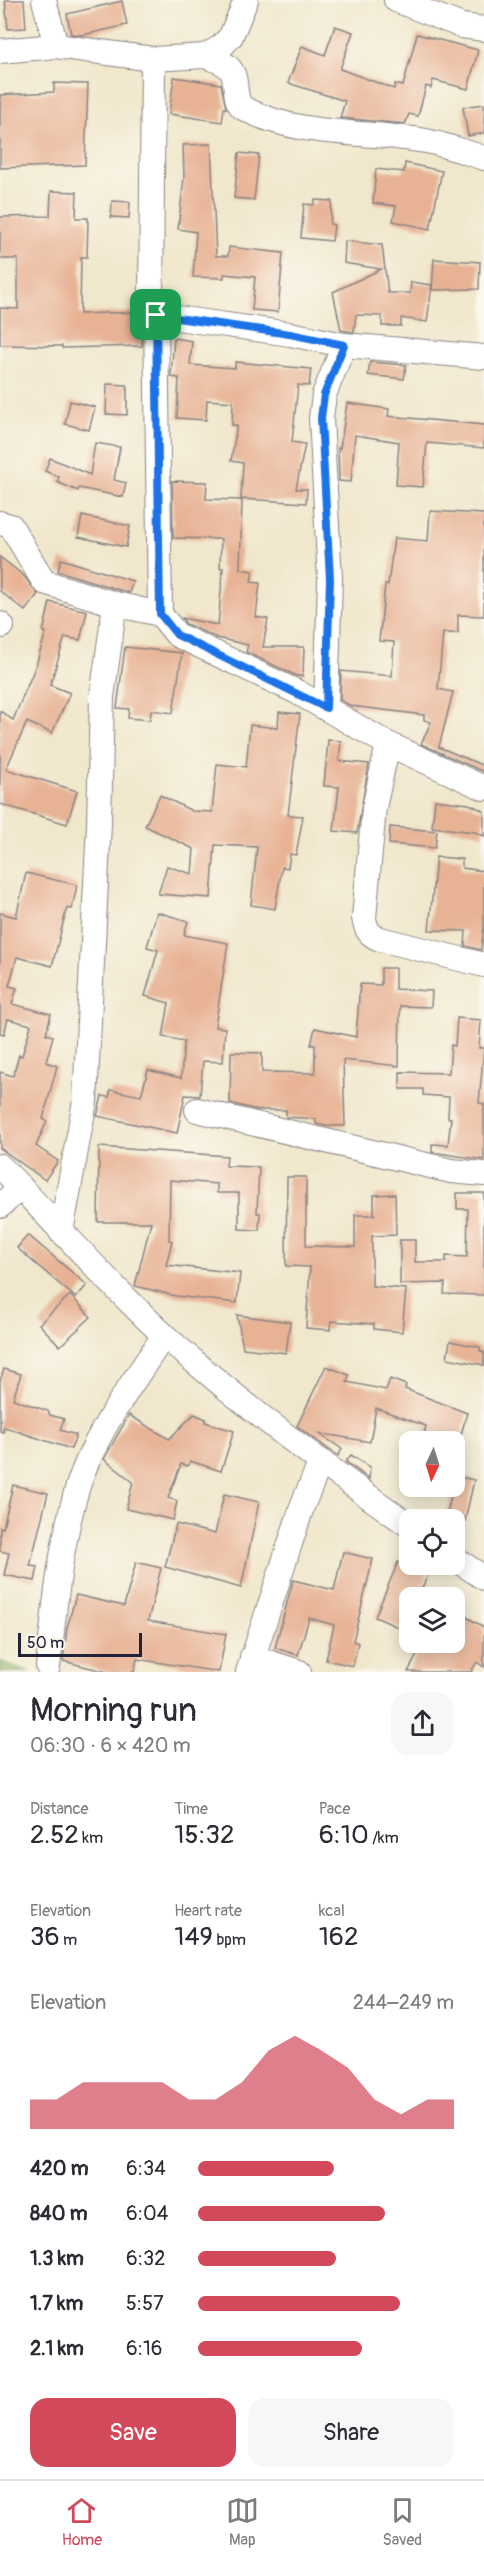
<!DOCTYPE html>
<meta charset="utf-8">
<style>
body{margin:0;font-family:Pangolin,sans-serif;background:#f7f7f7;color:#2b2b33;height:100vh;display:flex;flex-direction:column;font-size:22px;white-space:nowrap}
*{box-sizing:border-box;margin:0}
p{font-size:20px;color:#7c7c81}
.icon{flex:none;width:33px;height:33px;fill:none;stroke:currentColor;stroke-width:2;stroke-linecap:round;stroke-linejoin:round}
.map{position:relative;height:1672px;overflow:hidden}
.sheet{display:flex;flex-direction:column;background:#fff;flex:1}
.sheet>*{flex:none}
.needle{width:39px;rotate:184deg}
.controls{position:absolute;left:399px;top:1431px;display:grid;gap:12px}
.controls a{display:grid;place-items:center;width:66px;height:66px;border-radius:12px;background:#fff;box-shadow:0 3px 15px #0003;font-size:30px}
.scale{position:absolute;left:18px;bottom:15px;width:124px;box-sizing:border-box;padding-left:6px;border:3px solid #22223b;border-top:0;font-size:16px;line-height:21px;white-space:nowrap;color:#22223b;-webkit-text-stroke:4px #fbf7ec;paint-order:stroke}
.pin{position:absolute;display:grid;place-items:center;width:51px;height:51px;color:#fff;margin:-26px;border-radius:12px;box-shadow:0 3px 9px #0006}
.round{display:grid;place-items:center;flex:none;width:63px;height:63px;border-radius:18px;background:#f7f7f7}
.overview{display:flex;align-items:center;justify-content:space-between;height:102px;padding:0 30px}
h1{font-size:33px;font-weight:600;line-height:45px}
.stats{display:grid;grid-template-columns:repeat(3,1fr);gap:9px;height:102px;padding:6px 30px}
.stats div{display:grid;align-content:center}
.stats b{font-size:26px;font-weight:600}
.stats small{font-size:16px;font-weight:400}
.stats p{font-size:16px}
.chart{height:168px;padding:12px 30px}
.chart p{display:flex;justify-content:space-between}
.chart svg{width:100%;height:108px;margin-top:6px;fill:#d1495b;opacity:.7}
.cta{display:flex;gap:12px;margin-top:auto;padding:12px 30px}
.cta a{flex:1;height:69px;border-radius:18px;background:#d1495b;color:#fff;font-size:24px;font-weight:600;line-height:69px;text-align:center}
.cta a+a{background:#f7f7f7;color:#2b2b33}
ul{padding:0 30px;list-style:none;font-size:20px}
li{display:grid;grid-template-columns:96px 72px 1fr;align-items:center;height:45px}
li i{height:15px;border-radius:8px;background:#d1495b}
.menu{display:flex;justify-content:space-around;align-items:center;height:84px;border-top:2px solid #e1e1e2;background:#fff;font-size:16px;color:#7c7c81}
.menu a{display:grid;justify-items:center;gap:3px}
.menu .current{color:#d1495b}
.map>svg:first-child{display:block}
</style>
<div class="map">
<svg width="484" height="1672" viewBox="0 0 484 1672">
<rect width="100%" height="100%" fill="#fbf7ec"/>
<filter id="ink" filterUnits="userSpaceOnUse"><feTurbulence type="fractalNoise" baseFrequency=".0167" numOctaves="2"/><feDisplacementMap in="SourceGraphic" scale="12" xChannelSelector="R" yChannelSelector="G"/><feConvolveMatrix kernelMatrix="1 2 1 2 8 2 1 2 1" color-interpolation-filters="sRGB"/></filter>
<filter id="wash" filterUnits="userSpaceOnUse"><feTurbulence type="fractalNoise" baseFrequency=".008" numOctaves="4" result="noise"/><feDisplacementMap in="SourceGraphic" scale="24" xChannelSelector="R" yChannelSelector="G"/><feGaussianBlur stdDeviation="1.35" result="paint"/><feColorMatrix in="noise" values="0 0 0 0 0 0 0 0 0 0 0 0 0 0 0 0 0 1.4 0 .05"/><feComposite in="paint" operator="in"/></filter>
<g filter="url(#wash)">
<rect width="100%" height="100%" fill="#f0e7cc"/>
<path fill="#9cc571" stroke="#5f7456" stroke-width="1.5" d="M 0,1662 L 31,1672 L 0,1672 Z"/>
<g id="blocks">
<g fill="#e8b395">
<path d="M 5,0 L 24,0 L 26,28 L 8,29 Z"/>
<path d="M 122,1 L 127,25 L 83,35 L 71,34 L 67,14 Z"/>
<path d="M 335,26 L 353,32 L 340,69 L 394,89 L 395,84 L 403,86 L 417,34 L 478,50 L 468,89 L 433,80 L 431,88 L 426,86 L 418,116 L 409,114 L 405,124 L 340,118 L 345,101 L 288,83 L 302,46 L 325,55 Z"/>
<path d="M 174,77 L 221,84 L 226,108 L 224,108 L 222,122 L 169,114 Z"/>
<path d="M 54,83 L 88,84 L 85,165 L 0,168 L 0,95 L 54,92 Z"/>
<path d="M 484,104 L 484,133 L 468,136 L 463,107 Z"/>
<path d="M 211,144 L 216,256 L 228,256 L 229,247 L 283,253 L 278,312 L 252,310 L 255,277 L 224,274 L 224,278 L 193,277 L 196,232 L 178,229 L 184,178 L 183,145 Z"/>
<path d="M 239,153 L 259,155 L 254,200 L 234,198 Z"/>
<path d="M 405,163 L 442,171 L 430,229 L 393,221 L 396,206 L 373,203 L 376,169 L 404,172 Z"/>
<path d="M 51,191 L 77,192 L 76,218 L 88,218 L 87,257 L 81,257 L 80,314 L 138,312 L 142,319 L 142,346 L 62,348 L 62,346 L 0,345 L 0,308 L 18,309 L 18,259 L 0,259 L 0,217 L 50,216 Z"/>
<path d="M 315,200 L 332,201 L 330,224 L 334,225 L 332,241 L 301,238 L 304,204 L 314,205 Z"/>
<path d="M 112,201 L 130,202 L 129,218 L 111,217 Z"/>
<path d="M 345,241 L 382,245 L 388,293 L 410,293 L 411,282 L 432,285 L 427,322 L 401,318 L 401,326 L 382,326 L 382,316 L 356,315 L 354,332 L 341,330 L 333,292 L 381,269 L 344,263 Z"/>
<path d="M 434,259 L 480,262 L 479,289 L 432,290 Z"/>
<path d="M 174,338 L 192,341 L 190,365 L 235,368 L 235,362 L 311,369 L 309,386 L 298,385 L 292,442 L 305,444 L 296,489 L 307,489 L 306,503 L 241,499 L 243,463 L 231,461 L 237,425 L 232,425 L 233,402 L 207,400 L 206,420 L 177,418 L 179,378 L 171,377 Z"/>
<path d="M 370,362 L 406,365 L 404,379 L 368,375 Z"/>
<path d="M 107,384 L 127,385 L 127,415 L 106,414 Z"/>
<path d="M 70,401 L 95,407 L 89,430 L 65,424 Z"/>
<path d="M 347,403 L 389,409 L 388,416 L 484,425 L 484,448 L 427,443 L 423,487 L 396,485 L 399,442 L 355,435 L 351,482 L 339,481 L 338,448 L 340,448 Z"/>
<path d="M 95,443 L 120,447 L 114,480 L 126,483 L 123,497 L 79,488 L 78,491 L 57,482 L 59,477 L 45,471 L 50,458 L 90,475 Z"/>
<path d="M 172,481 L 207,482 L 206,499 L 242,500 L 240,569 L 253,571 L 251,582 L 260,583 L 256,617 L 268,619 L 263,647 L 304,647 L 303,676 L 297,676 L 246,652 L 248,645 L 217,638 L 186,624 L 182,618 L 218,625 L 223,568 L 220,568 L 221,539 L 173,538 Z"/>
<path d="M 430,511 L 484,514 L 484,616 L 458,615 L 458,633 L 443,633 L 438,689 L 453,692 L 439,747 L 484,766 L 484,772 L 421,744 L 431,722 L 424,720 L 424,715 L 351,706 L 340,700 L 341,671 L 392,676 L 394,642 L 379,641 L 385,585 L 388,585 L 394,538 L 428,541 Z"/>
<path d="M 82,516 L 130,526 L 126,547 L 78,537 Z"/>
<path d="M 0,557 L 23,575 L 38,594 L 25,611 L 0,591 Z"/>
<path d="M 61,559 L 133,581 L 129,593 L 58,571 Z"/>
<path d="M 50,602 L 87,611 L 80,640 L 65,637 L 50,685 L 70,693 L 52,733 L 27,722 L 6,769 L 77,791 L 67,824 L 0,804 L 0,711 L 13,720 L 36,665 L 46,632 L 43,632 Z"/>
<path d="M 125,647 L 182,653 L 173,713 L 151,710 L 150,720 L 128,718 L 129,709 L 117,708 Z"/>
<path d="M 279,712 L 300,714 L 288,815 L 303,816 L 296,855 L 290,854 L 288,868 L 282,867 L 275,909 L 251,905 L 257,847 L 215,845 L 211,898 L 158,894 L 167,866 L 192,874 L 194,849 L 145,826 L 160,795 L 192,811 L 212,812 L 217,764 L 246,767 L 250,725 L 278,728 Z"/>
<path d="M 328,740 L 341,741 L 339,761 L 369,764 L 357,833 L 334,831 L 339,787 L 324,786 Z"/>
<path d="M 435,800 L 469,804 L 484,811 L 484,836 L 475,832 L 432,827 Z"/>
<path d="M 390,827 L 437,831 L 435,848 L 389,844 Z"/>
<path d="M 436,857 L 462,859 L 462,868 L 484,871 L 484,927 L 481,950 L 465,946 L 466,931 L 429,930 Z"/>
<path d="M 26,873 L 77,885 L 72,909 L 67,908 L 52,966 L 17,957 L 9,986 L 17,988 L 12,1004 L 51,1014 L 46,1034 L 53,1036 L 46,1062 L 57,1066 L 43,1119 L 47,1121 L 36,1146 L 58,1161 L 45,1180 L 0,1148 L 0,1072 L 13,1076 L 19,1055 L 22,1056 L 31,1025 L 8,1019 L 4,1034 L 0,1033 L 0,913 L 16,917 Z"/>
<path d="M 157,912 L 188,921 L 184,935 L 228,943 L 215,1027 L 225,1028 L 223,1062 L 203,1061 L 200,1096 L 185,1095 L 177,1133 L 97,1116 L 102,1096 L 109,1097 L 111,1090 L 141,1096 L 148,1070 L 181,1078 L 184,1041 L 163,1037 L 169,1003 L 145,996 L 158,950 L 147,947 Z"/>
<path d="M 381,968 L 395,968 L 395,989 L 432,991 L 431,1007 L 400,1006 L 399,1066 L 343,1060 L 345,1126 L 326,1126 L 316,1124 L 316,1119 L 286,1117 L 286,1110 L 257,1110 L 230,1103 L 231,1052 L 262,1053 L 262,1072 L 315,1073 L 315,1045 L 311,1045 L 315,1028 L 356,1037 L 360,984 L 381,985 Z"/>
<path d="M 457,1018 L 481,1020 L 479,1048 L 484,1048 L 479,1103 L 484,1104 L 484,1160 L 432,1152 L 432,1144 L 448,1145 L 451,1118 L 448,1118 L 449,1097 L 423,1095 L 423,1089 L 400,1089 L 400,1072 L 449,1073 L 451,1045 L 455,1046 Z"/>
<path d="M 99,1147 L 227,1156 L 226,1166 L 259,1167 L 257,1213 L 260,1213 L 259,1230 L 239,1229 L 239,1193 L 217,1193 L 217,1184 L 170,1180 L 169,1240 L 172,1241 L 166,1265 L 240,1273 L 237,1303 L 176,1296 L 135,1286 L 151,1222 L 98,1222 Z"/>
<path d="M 287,1177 L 306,1177 L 306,1246 L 355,1247 L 355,1215 L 374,1215 L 374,1195 L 395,1194 L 396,1235 L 372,1236 L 372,1286 L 406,1289 L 402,1332 L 374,1329 L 374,1324 L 331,1321 L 330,1330 L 306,1328 L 310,1267 L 286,1266 Z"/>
<path d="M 457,1193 L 484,1193 L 484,1295 L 444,1294 L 445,1283 L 400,1284 L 400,1240 L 415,1240 L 415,1262 L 446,1262 L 446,1256 L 467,1257 L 468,1209 L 457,1209 Z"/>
<path d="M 28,1235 L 87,1285 L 76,1298 L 17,1248 Z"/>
<path d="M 70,1295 L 91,1317 L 60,1346 L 39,1324 Z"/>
<path d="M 237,1315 L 290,1322 L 286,1353 L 243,1348 Z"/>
<path d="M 450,1341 L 480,1347 L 480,1351 L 484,1352 L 484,1365 L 447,1358 Z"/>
<path d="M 326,1366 L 349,1375 L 347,1382 L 386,1390 L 390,1379 L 406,1385 L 405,1389 L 467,1413 L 459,1442 L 422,1442 L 426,1426 L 376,1408 L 370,1442 L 318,1433 L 342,1449 L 338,1456 L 335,1454 L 297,1426 Z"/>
<path d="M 4,1369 L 21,1374 L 13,1399 L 48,1411 L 50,1415 L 64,1419 L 60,1430 L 76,1435 L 71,1449 L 4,1427 L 3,1432 L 0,1431 L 0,1381 Z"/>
<path d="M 194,1414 L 206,1419 L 205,1422 L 234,1431 L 221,1471 L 190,1461 L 188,1466 L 181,1464 L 168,1498 L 177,1501 L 173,1520 L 126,1509 L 133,1482 L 104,1459 L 129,1415 L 169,1439 Z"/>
<path d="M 351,1455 L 370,1467 L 369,1479 L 346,1462 Z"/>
<path d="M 456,1476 L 474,1480 L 465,1521 L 446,1517 Z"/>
<path d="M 13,1485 L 48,1493 L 30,1566 L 38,1567 L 35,1581 L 4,1575 L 9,1553 L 0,1551 L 0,1527 L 3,1528 Z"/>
<path d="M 224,1494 L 259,1502 L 241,1588 L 165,1567 L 176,1524 L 215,1534 Z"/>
<path d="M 343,1552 L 373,1559 L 353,1641 L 358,1643 L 353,1666 L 326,1660 L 334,1625 L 309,1618 L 298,1655 L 275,1648 L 293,1580 L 334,1590 Z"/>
<path d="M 136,1562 L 161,1568 L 148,1621 L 226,1634 L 219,1672 L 137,1659 L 134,1672 L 107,1672 L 63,1661 L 67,1628 L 76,1595 L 124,1606 Z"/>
<path d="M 398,1562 L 428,1575 L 422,1588 L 442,1598 L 410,1598 L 410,1618 L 405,1630 L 375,1617 Z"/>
<path d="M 454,1610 L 484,1627 L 484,1667 L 477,1662 L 471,1672 L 408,1672 L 424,1642 L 454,1642 Z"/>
</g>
</g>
</g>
<g filter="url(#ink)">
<use href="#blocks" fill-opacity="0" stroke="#898484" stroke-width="1.5"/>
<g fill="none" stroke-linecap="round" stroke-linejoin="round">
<defs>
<g id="minor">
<path d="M 44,0 L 56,46"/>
<path d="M 396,0 L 462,26 L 484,29"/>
<path d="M 0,51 L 56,46 L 153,59 L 205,56 L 221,47 L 231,36 L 246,0"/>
<path d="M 205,56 C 213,59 224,62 229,68 C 240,79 231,102 245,109 C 301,138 366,130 426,141 C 446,145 465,152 484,158"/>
<path d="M 153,59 L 151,306 L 156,315 L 290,334 L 344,345 L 484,357"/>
<path d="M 156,315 L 160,614"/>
<path d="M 0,523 L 11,526 L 44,582 L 115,604 L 160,614 L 177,635 L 297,692 L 388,744 L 484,788"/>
<path d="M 0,624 L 2,626"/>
<path d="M 326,708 L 330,579 L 321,418 L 324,395 L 344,345"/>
<path d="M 388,744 L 374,808 L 364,918 C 366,930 369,935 380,939 L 484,965"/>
<path d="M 197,1110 L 451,1171 L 484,1174"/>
<path d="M 0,1166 C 55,1222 107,1283 165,1336 C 242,1405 325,1466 410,1526"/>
<path d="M 0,1206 L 21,1187"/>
<path d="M 61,1232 L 85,1101 L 99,824 L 102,697 L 115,604"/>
<path d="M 454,1558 L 484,1578"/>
<path d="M 252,1657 L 299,1672"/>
<path d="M 48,1667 C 55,1606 60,1545 78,1486 C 95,1432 134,1382 164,1335"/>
<path d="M 248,1672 L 303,1504 L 321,1461"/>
</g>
</defs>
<use href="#minor" stroke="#898484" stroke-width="26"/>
<use href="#minor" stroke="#fff" stroke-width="24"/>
</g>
</g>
<g fill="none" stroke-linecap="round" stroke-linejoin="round" filter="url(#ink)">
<defs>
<path id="route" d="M 156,315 L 290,334 L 344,345 L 324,395 L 321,418 L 330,579 L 326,708 L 177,635 L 160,614 Z"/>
</defs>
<use href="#route" stroke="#fff" stroke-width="12"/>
<use href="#route" stroke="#1a73e8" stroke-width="8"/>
</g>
</svg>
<div class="controls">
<a><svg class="needle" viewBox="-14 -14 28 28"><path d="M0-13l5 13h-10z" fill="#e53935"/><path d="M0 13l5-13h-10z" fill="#7c7c81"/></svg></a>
<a><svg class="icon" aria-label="locate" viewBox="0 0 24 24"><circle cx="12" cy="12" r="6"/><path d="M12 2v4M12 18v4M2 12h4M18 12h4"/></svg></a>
<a><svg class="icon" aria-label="layers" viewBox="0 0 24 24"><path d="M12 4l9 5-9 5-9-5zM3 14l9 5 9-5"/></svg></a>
</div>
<div class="scale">50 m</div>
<div class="pin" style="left:156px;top:315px;background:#1e9e55"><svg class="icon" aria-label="arrive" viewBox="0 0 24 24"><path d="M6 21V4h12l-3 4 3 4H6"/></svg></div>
</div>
<section class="sheet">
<div class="overview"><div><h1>Morning run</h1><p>06:30 · 6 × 420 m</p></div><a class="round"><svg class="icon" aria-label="share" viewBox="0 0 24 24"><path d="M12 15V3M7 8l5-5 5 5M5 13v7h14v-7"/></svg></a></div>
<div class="stats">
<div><p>Distance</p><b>2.52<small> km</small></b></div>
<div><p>Time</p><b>15:32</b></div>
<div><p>Pace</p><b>6:10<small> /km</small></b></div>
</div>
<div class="stats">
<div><p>Elevation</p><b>36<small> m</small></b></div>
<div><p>Heart rate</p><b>149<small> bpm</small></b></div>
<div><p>kcal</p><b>162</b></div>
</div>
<div class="chart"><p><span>Elevation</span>244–249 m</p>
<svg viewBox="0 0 160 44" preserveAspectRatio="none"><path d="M0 44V32L10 32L20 25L30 25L40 25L50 25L60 32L70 32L80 25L90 12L100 6L110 12L120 19L130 32L140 38L150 32L160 32V44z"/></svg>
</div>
<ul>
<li><b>420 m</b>6:34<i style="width:53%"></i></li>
<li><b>840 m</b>6:04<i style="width:73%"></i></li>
<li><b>1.3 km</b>6:32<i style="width:54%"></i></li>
<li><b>1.7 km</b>5:57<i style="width:79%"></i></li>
<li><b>2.1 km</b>6:16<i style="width:64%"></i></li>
</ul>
<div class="cta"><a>Save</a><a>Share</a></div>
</section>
<nav class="menu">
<a class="current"><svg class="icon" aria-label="home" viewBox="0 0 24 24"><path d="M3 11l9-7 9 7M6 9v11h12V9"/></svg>Home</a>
<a><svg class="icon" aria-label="map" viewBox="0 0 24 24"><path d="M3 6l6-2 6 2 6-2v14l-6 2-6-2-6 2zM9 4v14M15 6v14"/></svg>Map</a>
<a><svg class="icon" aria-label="saved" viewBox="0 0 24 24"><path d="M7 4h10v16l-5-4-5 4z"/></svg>Saved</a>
</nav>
